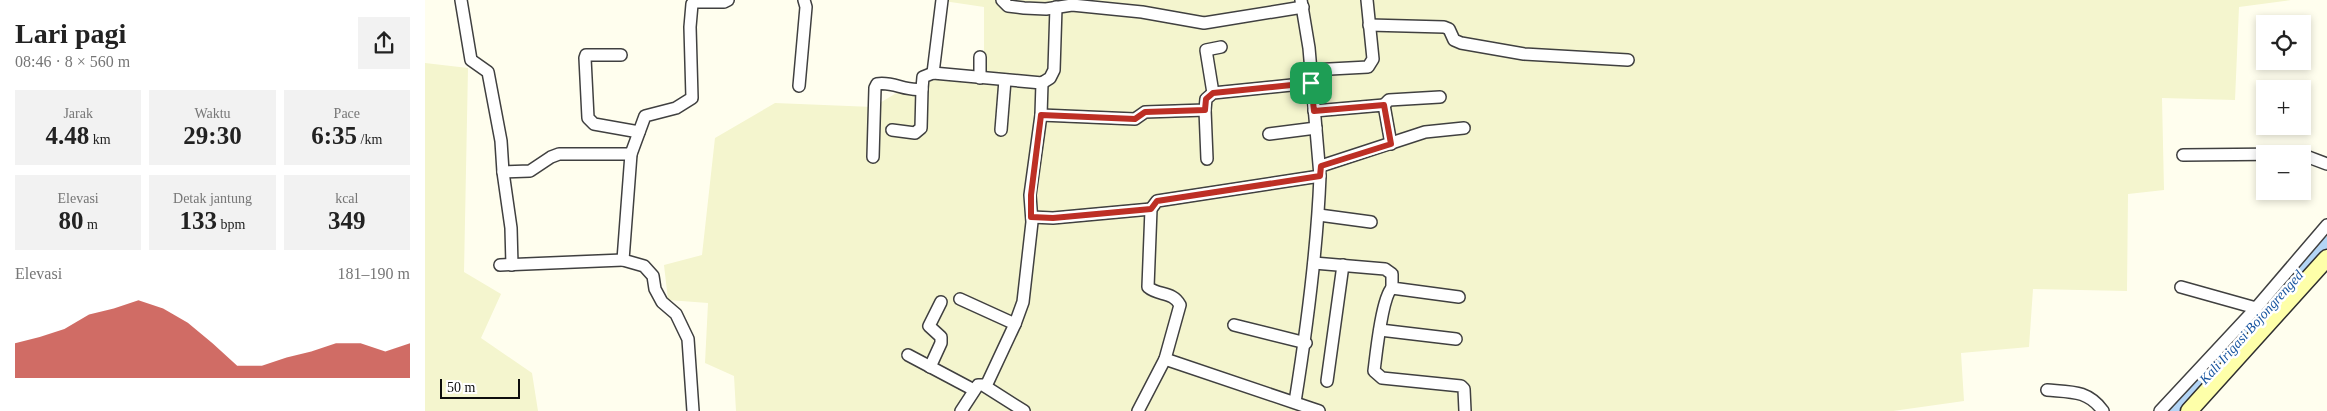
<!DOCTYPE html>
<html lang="id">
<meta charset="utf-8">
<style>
body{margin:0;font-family:Georgia,serif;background:#f2f2f2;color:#222;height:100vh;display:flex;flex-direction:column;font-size:19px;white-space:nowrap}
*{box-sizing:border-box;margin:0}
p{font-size:16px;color:#767676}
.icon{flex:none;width:28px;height:28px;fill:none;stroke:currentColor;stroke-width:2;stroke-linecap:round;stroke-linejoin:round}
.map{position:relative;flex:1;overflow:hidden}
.drawer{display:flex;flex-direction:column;background:#fff;width:425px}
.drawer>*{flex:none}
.tools{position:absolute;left:1831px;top:15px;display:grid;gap:10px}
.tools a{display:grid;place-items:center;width:55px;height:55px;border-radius:0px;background:#fff;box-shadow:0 2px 8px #0003;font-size:25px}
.scale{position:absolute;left:15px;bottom:12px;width:80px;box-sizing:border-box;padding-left:5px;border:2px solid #0d0d0d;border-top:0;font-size:14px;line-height:18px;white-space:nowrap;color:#0d0d0d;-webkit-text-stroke:4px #fff;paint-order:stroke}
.pin{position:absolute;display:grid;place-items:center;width:42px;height:42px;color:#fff;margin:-21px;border-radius:10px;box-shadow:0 2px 8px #0006}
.round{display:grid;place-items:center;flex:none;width:52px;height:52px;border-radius:0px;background:#f2f2f2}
.head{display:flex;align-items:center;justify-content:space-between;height:85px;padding:0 15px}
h1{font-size:28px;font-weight:700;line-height:38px}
.metrics{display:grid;grid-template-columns:repeat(3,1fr);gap:8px;height:85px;padding:5px 15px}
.metrics div{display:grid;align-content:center;border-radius:0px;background:#f2f2f2;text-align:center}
.metrics b{font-size:25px;font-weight:700}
.metrics small{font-size:14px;font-weight:400}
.metrics p{font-size:14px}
.chart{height:140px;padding:10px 15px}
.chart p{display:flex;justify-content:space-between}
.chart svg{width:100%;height:90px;margin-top:5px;fill:#bd2f25;opacity:.7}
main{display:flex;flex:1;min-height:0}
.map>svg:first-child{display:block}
</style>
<main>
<section class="drawer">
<div class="head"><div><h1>Lari pagi</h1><p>08:46 · 8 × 560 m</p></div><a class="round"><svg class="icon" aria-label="share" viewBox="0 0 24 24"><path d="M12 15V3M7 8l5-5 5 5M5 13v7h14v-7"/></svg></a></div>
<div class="metrics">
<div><p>Jarak</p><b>4.48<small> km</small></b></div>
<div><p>Waktu</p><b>29:30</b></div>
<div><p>Pace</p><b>6:35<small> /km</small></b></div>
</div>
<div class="metrics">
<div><p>Elevasi</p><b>80<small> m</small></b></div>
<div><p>Detak jantung</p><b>133<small> bpm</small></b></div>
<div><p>kcal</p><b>349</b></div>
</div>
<div class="chart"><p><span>Elevasi</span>181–190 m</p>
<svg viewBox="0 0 160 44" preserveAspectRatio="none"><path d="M0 44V27L10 24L20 20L30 13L40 10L50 6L60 10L70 17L80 27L90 38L100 38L110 34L120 31L130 27L140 27L150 31L160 27V44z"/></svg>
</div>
</section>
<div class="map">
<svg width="1902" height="411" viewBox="0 0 1902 411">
<rect width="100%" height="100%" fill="#fffeee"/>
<g fill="#f4f5ce">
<path d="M 512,0 L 1866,0 L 1814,7 L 1810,100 L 1737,98 L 1739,190 L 1703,194 L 1702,291 L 1608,289 L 1604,347 L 1536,353 L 1539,401 L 1468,411 L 311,411 L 309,376 L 280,363 L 283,303 L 243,300 L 239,265 L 277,255 L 290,138 L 350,103 L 448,107 L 490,82 L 559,73 L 559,7 Z"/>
<path d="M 0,63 L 43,68 L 39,272 L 76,294 L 56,338 L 107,373 L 113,411 L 0,411 Z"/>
</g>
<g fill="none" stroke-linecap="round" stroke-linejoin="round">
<path stroke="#b3d5f6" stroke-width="11" d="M 1750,411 L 1902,242"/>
<defs>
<g id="minor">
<path d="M 36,0 L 46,60 L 63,72 L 76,141 L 78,172 L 105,171 L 126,157 L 134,154 L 206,154"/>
<path d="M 577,0 L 583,6 L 599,8 L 621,9 L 647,5 L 717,12 L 779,23 L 878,7"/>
<path d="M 944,25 L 1019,27 L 1024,29 L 1029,40 L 1036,43 L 1099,54 L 1203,60"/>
<path d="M 196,55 L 161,55 L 160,58 L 163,118 L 169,124 L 214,132"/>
<path d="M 555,57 L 555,78"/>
<path d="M 886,70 L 943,67 L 948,59 L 942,0"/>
<path d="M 508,73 L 517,0"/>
<path d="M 374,86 L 381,7 L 379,0"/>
<path d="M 788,93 L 781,50 L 796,47"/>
<path d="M 959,105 L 964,100 L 1015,97"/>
<path d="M 780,110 L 782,159"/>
<path d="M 889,111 L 959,105 L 966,144"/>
<path d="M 616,115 L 710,119 L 720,112 L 780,110 L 781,99 L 788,93 L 886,83"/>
<path d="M 467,130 L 490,133 L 496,128 L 497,89"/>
<path d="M 576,130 L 580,80"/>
<path d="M 844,134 L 891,128"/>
<path d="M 1758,155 L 1873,154"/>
<path d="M 1878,155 L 1902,164"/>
<path d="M 448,157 L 450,88 L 452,84 C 468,81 481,92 497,89 L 498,77 L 508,73 L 617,83 L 625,78 L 629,70 L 631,7"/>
<path d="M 896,166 L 1000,132 L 1039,128"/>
<path d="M 78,172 L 86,228 L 87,265"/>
<path d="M 894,215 L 946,222"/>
<path d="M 607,217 L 628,218 L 726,209"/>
<path d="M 889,263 L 960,269 L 967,274 L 967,288 L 1034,297"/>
<path d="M 75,265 L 198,260"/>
<path d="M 1756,287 L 1831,308"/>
<path d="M 967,288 C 957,297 951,355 949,371 L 957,378 L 1036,386 L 1039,389 L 1040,411"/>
<path d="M 535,299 L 590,324"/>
<path d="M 809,325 L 881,343"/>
<path d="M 955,330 L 1031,339"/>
<path d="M 483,355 L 549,390"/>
<path d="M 740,359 L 894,411"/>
<path d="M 505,367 L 516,343 L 516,337 L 504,326 L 516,302"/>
<path d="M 902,381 L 918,265"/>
<path d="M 561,386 L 590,324 L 598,302 L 607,222 L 605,195 L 616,115 L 617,83"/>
<path d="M 1622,390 C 1646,392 1663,390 1678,411"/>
<path d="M 870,402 C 882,327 892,252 895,176"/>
<path d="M 268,411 L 263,339 L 251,314 L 237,302 L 230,289 L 228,276 L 219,266 L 198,260 L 206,154 L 220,116 L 251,108 L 267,98 L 265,27 L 267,4 L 270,2 L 299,2 L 303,0"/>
<path d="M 536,411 L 553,385 L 558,385 L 599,411"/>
<path d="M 713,411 L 740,359 L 755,305 C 748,291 733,296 723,287 L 726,209 L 732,201 L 895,176 L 884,48 L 876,0"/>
<path d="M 1735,411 L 1831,308 L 1902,225"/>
</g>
<path id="secondary" d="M 1764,411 L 1902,258"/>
</defs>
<use href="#minor" stroke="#404040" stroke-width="14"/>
<use href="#secondary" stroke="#2f2f2f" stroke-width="19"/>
<use href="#minor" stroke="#fff" stroke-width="11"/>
<use href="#secondary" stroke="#feffa9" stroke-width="16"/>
</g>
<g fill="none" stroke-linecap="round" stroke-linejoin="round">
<defs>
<path id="route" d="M 886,83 L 889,111 L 959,105 L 966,144 L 896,166 L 895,176 L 732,201 L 726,209 L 628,218 L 606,217 L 606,195 L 616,115 L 710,119 L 720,112 L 780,110 L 781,99 L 788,93 Z"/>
</defs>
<use href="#route" stroke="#fff" stroke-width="10"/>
<use href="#route" stroke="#bd2f25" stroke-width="6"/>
</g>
<g text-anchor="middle" stroke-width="5" stroke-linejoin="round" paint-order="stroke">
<g font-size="14" font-style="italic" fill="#17549f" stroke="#fff">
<text transform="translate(1826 327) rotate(-48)" y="5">Kali Irigasi Bojongrenged</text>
</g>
</g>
</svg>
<div class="tools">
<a><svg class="icon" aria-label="locate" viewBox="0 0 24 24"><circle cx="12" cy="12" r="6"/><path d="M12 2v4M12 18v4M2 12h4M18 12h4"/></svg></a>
<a>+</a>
<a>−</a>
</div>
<div class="scale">50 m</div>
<div class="pin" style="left:886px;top:83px;background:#1e9e55"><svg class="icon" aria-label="arrive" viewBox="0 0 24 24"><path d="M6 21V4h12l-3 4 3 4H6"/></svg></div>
</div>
</main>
